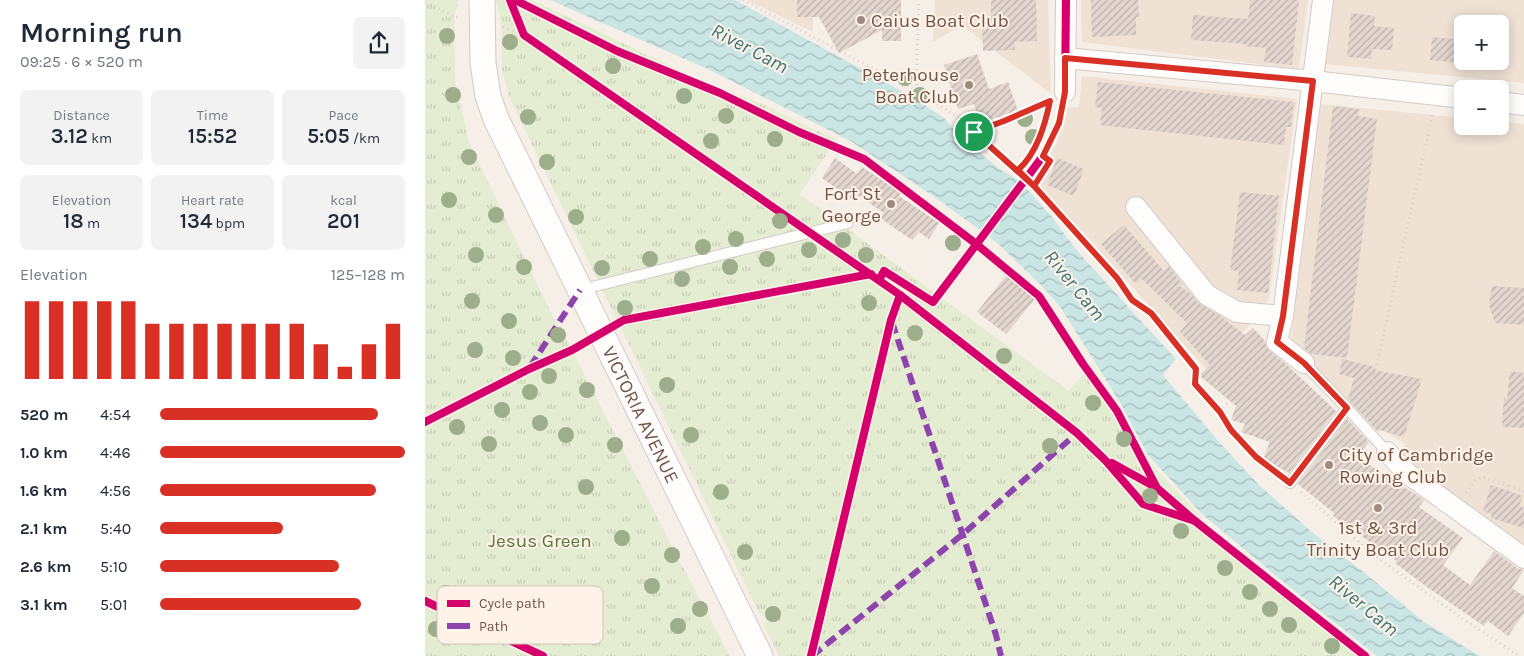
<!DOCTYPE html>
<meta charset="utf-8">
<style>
body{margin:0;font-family:Karla,sans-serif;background:#f2f2f3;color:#1f2937;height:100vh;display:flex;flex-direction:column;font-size:19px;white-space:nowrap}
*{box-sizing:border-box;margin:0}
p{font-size:16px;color:#747a83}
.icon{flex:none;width:28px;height:28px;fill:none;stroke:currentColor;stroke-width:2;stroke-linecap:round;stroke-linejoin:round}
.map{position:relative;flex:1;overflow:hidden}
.drawer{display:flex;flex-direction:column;background:#fff;width:425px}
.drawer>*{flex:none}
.controls{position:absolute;left:1029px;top:15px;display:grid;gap:10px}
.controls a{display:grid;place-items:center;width:55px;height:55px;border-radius:8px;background:#fff;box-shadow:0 2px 12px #0003;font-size:25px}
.pin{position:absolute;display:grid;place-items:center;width:42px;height:42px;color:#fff;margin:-21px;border:2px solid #fff;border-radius:50%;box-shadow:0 1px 5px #0007}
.round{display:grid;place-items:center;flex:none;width:52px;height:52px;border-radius:8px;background:#f2f2f3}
.overview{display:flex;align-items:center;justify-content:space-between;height:85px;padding:0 20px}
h1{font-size:28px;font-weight:600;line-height:38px}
.figures{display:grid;grid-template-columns:repeat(3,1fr);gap:8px;height:85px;padding:5px 20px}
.figures div{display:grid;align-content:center;border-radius:8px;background:#f2f2f3;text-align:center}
.figures b{font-size:21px;font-weight:600}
.figures small{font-size:14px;font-weight:400}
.figures p{font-size:14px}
.chart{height:140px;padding:10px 20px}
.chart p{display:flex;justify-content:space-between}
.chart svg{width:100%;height:90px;margin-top:5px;stroke:#d93025;stroke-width:6}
ul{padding:0 20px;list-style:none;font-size:16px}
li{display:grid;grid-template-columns:80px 60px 1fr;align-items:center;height:38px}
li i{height:12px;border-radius:6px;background:#d93025}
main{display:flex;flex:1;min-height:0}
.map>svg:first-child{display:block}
</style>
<main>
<section class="drawer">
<div class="overview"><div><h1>Morning run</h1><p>09:25 · 6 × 520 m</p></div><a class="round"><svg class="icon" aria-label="share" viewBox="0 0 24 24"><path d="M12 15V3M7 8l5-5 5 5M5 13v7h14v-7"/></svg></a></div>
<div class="figures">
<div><p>Distance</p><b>3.12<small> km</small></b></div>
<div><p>Time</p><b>15:52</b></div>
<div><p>Pace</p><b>5:05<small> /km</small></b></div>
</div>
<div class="figures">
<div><p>Elevation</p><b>18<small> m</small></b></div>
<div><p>Heart rate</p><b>134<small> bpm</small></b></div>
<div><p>kcal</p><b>201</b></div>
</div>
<div class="chart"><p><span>Elevation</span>125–128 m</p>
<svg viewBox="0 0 160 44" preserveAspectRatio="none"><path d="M5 44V6M15 44V6M25 44V6M35 44V6M45 44V6M55 44V17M65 44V17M75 44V17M85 44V17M95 44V17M105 44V17M115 44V17M125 44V27M135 44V38M145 44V27M155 44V17"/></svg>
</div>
<ul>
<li><b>520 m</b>4:54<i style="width:89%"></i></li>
<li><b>1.0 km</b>4:46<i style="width:100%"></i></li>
<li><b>1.6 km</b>4:56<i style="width:88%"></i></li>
<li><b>2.1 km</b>5:40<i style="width:50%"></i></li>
<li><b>2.6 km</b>5:10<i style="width:73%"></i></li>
<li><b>3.1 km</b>5:01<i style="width:82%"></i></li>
</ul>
</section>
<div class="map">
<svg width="1099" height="656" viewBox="0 0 1099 656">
<defs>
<pattern id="park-tufts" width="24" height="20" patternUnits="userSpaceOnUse" patternTransform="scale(1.25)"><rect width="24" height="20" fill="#e4ecd2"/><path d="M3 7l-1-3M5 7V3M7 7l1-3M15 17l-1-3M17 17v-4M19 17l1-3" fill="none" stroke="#c7ccb6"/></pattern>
<pattern id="water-waves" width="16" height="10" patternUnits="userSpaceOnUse" patternTransform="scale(1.25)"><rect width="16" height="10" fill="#c9e6e5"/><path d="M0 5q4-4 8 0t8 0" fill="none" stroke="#a8bdbc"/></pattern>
<pattern id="building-hatch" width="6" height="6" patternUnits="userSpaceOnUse" patternTransform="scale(1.25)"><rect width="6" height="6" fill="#e2d6cf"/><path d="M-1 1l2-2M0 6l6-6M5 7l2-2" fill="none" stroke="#bcb0aa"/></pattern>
</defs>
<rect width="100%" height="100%" fill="#f6efe7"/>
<g fill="#efe1d4" fill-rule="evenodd">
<path d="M 322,0 L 388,0 L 388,32 Z"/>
<path d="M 510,0 L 623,0 L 626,94 L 537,25 L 508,42 Z"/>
<path d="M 656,0 L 883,0 L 874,69 L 657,42 Z"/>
<path d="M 909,0 L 1099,0 L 1099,83 L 901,64 ZM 1038,24 L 1075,24 L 1075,61 L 1038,61 Z"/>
<path d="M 657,76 L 872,99 L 844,299 L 826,323 L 783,371 L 657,231 L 608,180 L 632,143 L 641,108 L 654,107 Z"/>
<path d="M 896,104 L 1037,118 L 1038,126 L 1075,126 L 1075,121 L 1099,124 L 1099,570 L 965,470 L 980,444 L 943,420 L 921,402 L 865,350 Z"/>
</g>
<g fill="url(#park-tufts)">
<path d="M 0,0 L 33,0 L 33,5 L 29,15 L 30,81 L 45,145 L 124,309 L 149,354 L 255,562 L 305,656 L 0,656 Z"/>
<path d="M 71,0 L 107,0 L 280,82 L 335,103 L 411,140 L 375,194 L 644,391 L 667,364 L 727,465 L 793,535 L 943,656 L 354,656 L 338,623 L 342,621 L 337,612 L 334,613 L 84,97 L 77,70 L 76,25 Z"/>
</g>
<path fill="url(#water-waves)" d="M 125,0 L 310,0 L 491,99 L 520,119 L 535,136 L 573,168 L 595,181 L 626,216 L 654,253 L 751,359 L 738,375 L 795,443 L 833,484 L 887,532 L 941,574 L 999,622 L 1055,656 L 952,656 L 861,584 L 778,515 L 723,455 L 696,404 L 636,308 L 617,286 L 571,242 L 508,196 L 427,142 L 287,71 Z"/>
<path fill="#f6efe7" d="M 596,179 L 602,185 L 562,239 L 556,234 Z"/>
<g fill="url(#building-hatch)">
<path d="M 372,0 L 476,0 L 476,41 L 457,41 L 457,30 L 414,53 L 394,17 L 372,17 Z"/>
<path d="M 566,0 L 611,0 L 612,41 L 590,42 L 590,50 L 558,51 L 557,26 L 566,25 Z"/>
<path d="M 666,0 L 713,0 L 714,17 L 711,17 L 711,35 L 667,37 Z"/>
<path d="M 825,0 L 874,0 L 867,65 L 839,62 L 841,48 L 820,46 L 820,44 L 766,40 L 768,15 L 823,19 Z"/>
<path d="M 926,13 L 950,16 L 949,26 L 969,28 L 967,50 L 947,49 L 946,59 L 922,57 Z"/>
<path d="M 1007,37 L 1038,40 L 1038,63 L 1005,60 Z"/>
<path d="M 552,54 L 564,89 L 583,82 L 593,111 L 555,123 L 549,104 L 533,109 L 519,65 Z"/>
<path d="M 673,82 L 869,102 L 866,127 L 861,127 L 859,145 L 675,125 L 677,108 L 670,107 Z"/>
<path d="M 908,106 L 934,109 L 933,116 L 952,119 L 922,358 L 886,354 L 879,348 Z"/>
<path d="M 410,158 L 432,174 L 437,167 L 476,193 L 474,196 L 514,223 L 504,239 L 494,232 L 487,240 L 455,218 L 459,213 L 431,194 L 428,200 L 397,178 Z"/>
<path d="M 632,158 L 659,169 L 649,196 L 622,185 Z"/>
<path d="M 815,192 L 854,196 L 843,293 L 812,290 L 814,271 L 805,270 Z"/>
<path d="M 699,225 L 739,271 L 744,266 L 758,285 L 752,284 L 767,295 L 773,303 L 794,315 L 820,335 L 828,328 L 840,341 L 841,346 L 845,351 L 862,365 L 911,411 L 864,473 L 838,459 L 845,442 L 816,432 L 820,424 L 806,420 L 811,406 L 774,375 L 785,365 L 755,332 L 762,323 L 717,279 L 711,284 L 676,244 Z"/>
<path d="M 583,273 L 611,298 L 581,334 L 552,312 Z"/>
<path d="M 1067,286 L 1099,288 L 1099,325 L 1070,323 L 1064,305 Z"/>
<path d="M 917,359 L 950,367 L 949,370 L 997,379 L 979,437 L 955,430 L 953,432 L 923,399 L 929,378 L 914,374 Z"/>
<path d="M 1085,371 L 1099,373 L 1099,428 L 1077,427 L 1079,398 L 1082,399 Z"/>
<path d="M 922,419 L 944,442 L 932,457 L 999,500 L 994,507 L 1038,538 L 1018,565 L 1045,585 L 1069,551 L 1092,568 L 1099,570 L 1087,588 L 1099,596 L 1099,613 L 1083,636 L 1063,621 L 1059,626 L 1002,587 L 970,563 L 972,561 L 908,516 L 909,513 L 873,484 Z"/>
<path d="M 1066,485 L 1098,496 L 1094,506 L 1099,508 L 1099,528 L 1066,518 L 1067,514 L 1058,511 Z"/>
</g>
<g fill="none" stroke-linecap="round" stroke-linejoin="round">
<defs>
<g id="service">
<path d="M 155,290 L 423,223"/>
<path d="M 879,363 L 922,408 L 962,452"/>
<path d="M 865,483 L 922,408"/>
</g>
<g id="minor">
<path d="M 640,58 L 888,81 L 1038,98"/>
<path d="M 640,92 L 641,0"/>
<path d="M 1075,102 L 1099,105"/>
<path d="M 711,207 L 782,295 L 812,312 L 858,316"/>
<path d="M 879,363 L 852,342 L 858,316 L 898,0"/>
<path d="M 962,452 L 983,474 L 1099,558"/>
</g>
<g id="tertiary">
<path id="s1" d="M 57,0 L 58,63 L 63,96 L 71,119 L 335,656"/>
</g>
</defs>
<use href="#service" stroke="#d4cac5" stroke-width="12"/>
<use href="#minor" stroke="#d4cac5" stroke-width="22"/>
<use href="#tertiary" stroke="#d4cac5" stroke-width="27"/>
<g stroke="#d9cfcc" stroke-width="3" stroke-dasharray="1 4" stroke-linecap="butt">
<path d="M 318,0 L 428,58 L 491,90 L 534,118 L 609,186 L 692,278 L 707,300 L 726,313 L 771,369 L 770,384 L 795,412 L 806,430 L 831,457 L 855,476"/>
<path d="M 0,2 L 29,17 L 36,17"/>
<path d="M 78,27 L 99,35"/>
<path d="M 491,90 L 494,0"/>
<path d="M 549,131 L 579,121 L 624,101"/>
<path d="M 593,170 L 599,165 L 619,128 L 624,104"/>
<path d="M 609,186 L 625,161 L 618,156 L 634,123 L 637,110"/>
<path d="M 454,280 L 459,271 L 508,302 L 533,270"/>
<path d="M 199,320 L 446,274"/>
<path d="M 942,409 L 1008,112"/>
<path d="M 795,412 L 840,356"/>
<path d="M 876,492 L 948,554 L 1035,617 L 1094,656"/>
<path d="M 1041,493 L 1050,481 L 1057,477 L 1084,486"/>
<path d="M 1079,500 L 1084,486 L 1099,491"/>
<path d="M 1099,508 L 1099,507"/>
</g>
<use href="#service" stroke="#fefdfb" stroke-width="10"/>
<use href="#minor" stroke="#fefdfb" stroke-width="20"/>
<use href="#tertiary" stroke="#fefdfb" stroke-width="25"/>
<path stroke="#d9cfcc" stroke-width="3" stroke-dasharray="1 4" stroke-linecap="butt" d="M 533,270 L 618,156"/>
<g stroke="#8e44ad" stroke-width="6" stroke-dasharray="12 6" stroke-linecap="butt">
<path d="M 467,322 L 571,635 L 576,656"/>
<path d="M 105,367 L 155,290"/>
<path d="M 387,656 L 538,534 L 652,433"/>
</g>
<defs>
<g id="cycleway">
<path d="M 85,0 L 99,35 L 475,295 L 652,433 L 680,460 L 718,504 L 770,521"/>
<path d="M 90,0 L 192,51 L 295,93 L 374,132 L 439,159 L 550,243 L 614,296 L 658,364 L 692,411 L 732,488"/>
<path d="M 454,280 L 459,271 L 508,302 L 618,156 L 634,123 L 640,92 L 641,0"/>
<path d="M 0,422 L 104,369 L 147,350 L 199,320 L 446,274"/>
<path d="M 687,463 L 732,488 L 770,521 L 940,656"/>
<path d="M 0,601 L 118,656"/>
<path d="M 386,656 L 466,320 L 475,295"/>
</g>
</defs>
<use href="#cycleway" stroke="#fff3e7" stroke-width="11"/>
<use href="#cycleway" stroke="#d6006c" stroke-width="8"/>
</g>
<g fill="#9eae8c">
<circle cx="22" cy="36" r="8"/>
<circle cx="85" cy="42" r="8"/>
<circle cx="188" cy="66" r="8"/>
<circle cx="480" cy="78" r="8"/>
<circle cx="28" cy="95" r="8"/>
<circle cx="495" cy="95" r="8"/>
<circle cx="259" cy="96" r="8"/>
<circle cx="301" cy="116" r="8"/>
<circle cx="103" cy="117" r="8"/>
<circle cx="600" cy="119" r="8"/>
<circle cx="608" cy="137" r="8"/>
<circle cx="350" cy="139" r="8"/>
<circle cx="286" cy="141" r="8"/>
<circle cx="44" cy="157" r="8"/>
<circle cx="122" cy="162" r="8"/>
<circle cx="24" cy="200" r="8"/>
<circle cx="71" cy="215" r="8"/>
<circle cx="151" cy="217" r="8"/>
<circle cx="355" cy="221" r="8"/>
<circle cx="311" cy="239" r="8"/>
<circle cx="418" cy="240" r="8"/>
<circle cx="528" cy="243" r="8"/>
<circle cx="278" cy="247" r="8"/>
<circle cx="384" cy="250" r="8"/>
<circle cx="51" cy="255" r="8"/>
<circle cx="441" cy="255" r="8"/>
<circle cx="225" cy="259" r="8"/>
<circle cx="342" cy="259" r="8"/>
<circle cx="99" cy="267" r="8"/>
<circle cx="305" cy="267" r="8"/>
<circle cx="177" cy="268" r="8"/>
<circle cx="257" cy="279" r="8"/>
<circle cx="47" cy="301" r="8"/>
<circle cx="444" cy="303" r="8"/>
<circle cx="200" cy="308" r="8"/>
<circle cx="84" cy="321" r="8"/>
<circle cx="490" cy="333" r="8"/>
<circle cx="133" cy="335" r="8"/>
<circle cx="50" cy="350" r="8"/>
<circle cx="579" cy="356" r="8"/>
<circle cx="88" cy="358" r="8"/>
<circle cx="124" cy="376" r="8"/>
<circle cx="242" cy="385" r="8"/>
<circle cx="162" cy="390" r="8"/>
<circle cx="105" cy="392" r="8"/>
<circle cx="668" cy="403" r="8"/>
<circle cx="77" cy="410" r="8"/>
<circle cx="115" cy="423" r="8"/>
<circle cx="32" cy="427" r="8"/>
<circle cx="141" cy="435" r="8"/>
<circle cx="266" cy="435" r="8"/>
<circle cx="699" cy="439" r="8"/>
<circle cx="64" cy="444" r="8"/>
<circle cx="190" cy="445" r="8"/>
<circle cx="625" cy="446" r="8"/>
<circle cx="161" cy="487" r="8"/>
<circle cx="296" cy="492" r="8"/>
<circle cx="725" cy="496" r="8"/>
<circle cx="756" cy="531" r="8"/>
<circle cx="197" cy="538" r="8"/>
<circle cx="320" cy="552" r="8"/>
<circle cx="247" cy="555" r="8"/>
<circle cx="800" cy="568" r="8"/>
<circle cx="227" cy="586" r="8"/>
<circle cx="825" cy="592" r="8"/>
<circle cx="21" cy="593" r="8"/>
<circle cx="275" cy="609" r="8"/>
<circle cx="845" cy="609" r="8"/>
<circle cx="348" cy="614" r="8"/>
<circle cx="864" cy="625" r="8"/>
<circle cx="253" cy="626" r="8"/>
<circle cx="11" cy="629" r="8"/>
<circle cx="907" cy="646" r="8"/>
</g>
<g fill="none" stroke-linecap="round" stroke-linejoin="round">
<defs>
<path id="route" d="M 549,132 L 609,186 L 692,278 L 707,300 L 726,313 L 771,369 L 770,384 L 795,412 L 806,430 L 831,457 L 865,483 L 922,408 L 879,363 L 852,342 L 858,316 L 888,81 L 640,58 L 640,92 L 634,123 L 618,156 L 625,161 L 609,186 L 593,170 C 612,153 620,125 625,101 L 579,121 L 549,132"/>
</defs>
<use href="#route" stroke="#fff" stroke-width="10"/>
<use href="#route" stroke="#d93025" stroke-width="6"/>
</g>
<g fill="#a08a80" stroke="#fff3e7" stroke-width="2">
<circle cx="436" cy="20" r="5"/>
<circle cx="544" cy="85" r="5"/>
<circle cx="466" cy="204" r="5"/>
<circle cx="904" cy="465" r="5"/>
<circle cx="953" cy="508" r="5"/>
</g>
<g text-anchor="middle" stroke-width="4" stroke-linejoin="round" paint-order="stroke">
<g font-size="19" fill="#725349" stroke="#fff3e7" text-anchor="start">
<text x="446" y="27">Caius Boat Club</text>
<text x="534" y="81" text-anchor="end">Peterhouse<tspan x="534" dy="22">Boat Club</tspan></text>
<text x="456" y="200" text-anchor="end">Fort St<tspan x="456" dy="22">George</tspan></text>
<text x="914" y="461">City of Cambridge<tspan x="914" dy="22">Rowing Club</tspan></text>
<text x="953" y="534" text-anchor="middle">1st &amp; 3rd<tspan x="953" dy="22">Trinity Boat Club</tspan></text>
</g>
<g font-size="19" fill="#725349" stroke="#fff3e7">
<text dy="7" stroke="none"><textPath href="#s1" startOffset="450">VICTORIA AVENUE</textPath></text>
</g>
<g font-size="19" fill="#567841" stroke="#fff3e7">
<text x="115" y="547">Jesus Green</text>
</g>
<g font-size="20" font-style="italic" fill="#3d7478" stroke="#fff3e7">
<text transform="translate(325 48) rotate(28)" y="7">River Cam</text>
<text transform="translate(650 285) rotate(51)" y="7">River Cam</text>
<text transform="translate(939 605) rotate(40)" y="7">River Cam</text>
</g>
</g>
<rect x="12" y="586" width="166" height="58" rx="8" fill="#fff3e7" stroke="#d5c3b8" stroke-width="1"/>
<rect x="22" y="600" width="23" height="7" fill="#d6006c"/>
<rect x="22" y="623" width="23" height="6" fill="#8e44ad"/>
<g font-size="14" fill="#725349">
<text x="54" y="608">Cycle path</text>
<text x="54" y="631">Path</text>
</g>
</svg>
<div class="controls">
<a>+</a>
<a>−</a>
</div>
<div class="pin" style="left:549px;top:132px;background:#1e9e55"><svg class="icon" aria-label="arrive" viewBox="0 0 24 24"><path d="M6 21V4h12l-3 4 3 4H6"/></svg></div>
</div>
</main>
